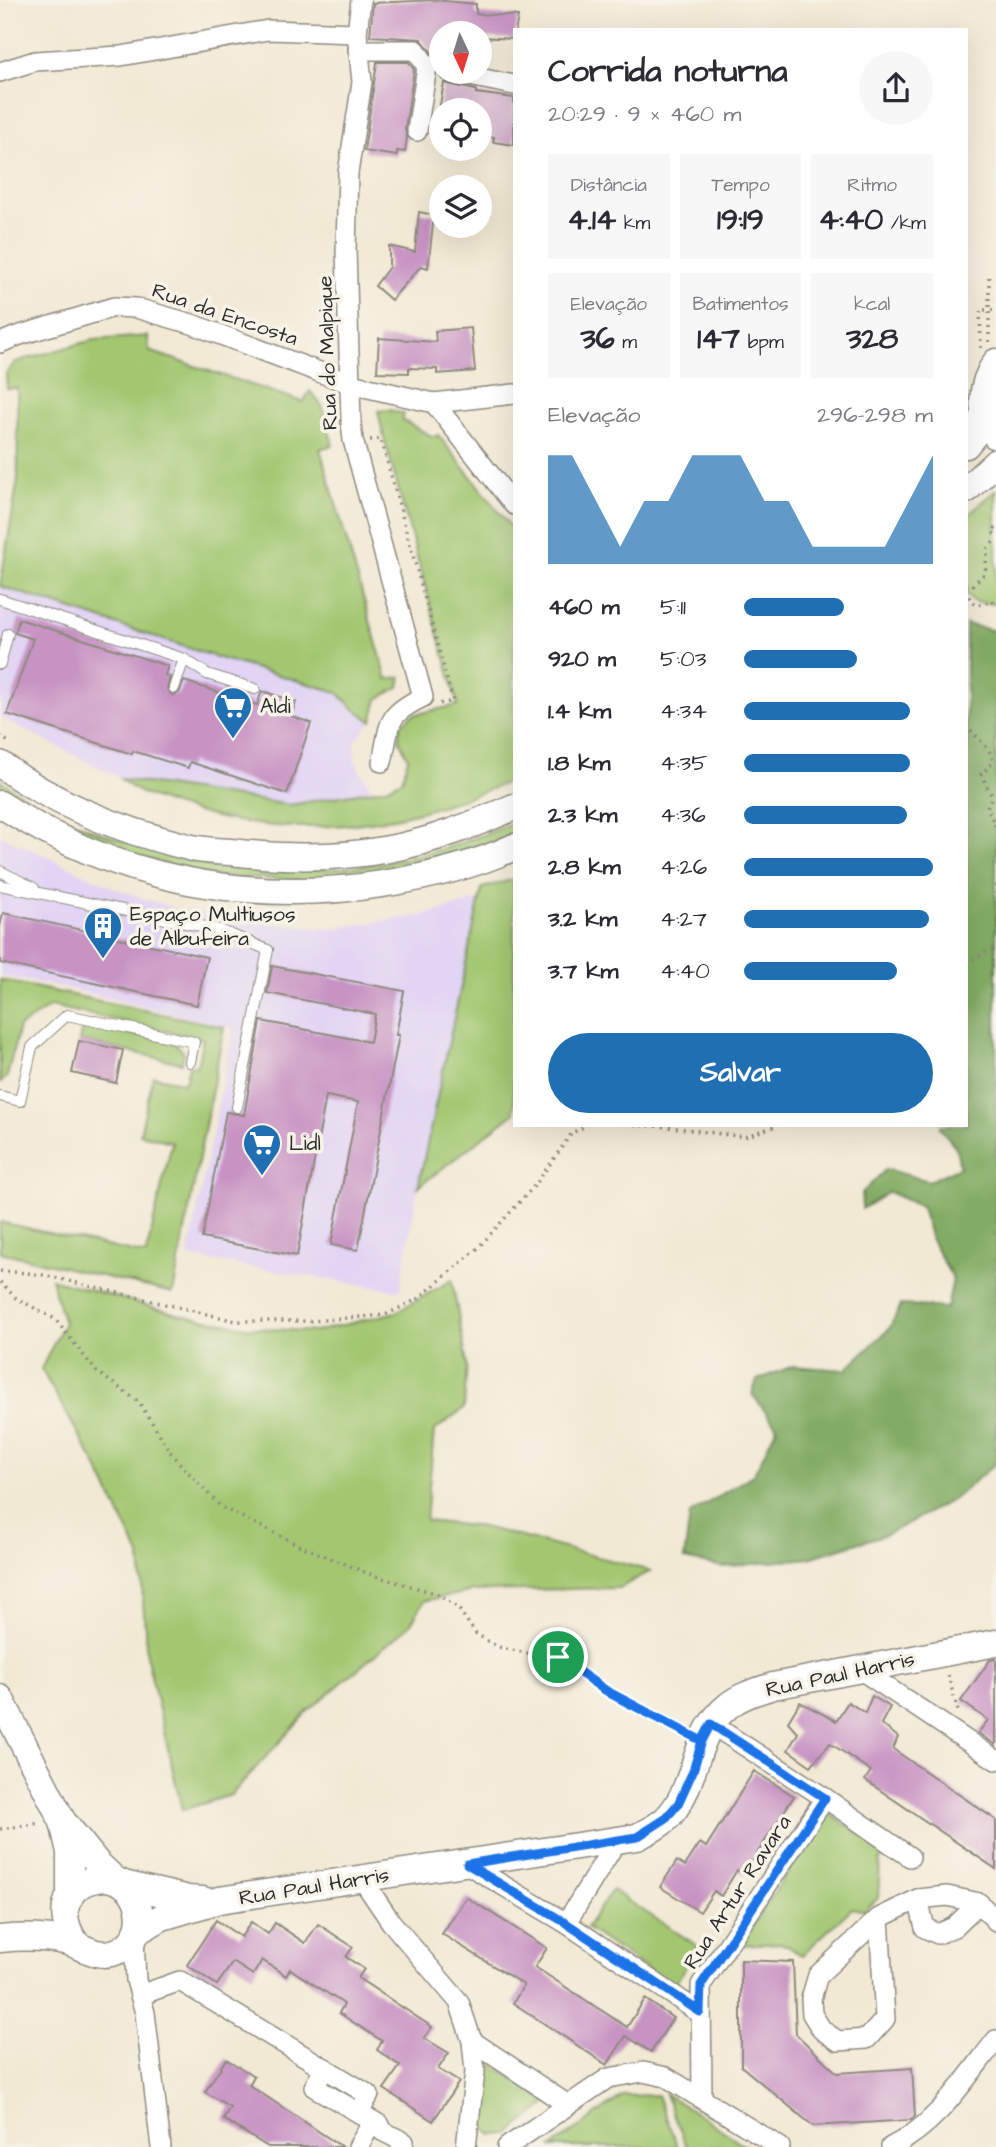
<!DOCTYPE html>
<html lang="pt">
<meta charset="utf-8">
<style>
body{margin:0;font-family:"Architects Daughter",sans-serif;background:#f7f7f7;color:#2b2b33;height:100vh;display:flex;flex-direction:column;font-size:26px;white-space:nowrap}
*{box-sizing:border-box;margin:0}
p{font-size:23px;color:#7c7c81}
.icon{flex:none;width:38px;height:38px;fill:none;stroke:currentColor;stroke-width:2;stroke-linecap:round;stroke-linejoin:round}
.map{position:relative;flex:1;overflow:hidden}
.drawer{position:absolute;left:513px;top:28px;width:455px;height:1099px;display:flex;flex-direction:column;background:#fff;border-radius:0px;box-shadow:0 7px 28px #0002}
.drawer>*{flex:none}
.needle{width:46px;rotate:176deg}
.tools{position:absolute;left:429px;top:21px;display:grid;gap:14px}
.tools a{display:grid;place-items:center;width:63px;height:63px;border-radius:50%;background:#fff;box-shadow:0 7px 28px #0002;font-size:35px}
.pin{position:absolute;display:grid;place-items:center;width:60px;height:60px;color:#fff;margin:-30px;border:4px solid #fff;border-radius:50%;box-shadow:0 2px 7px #0007}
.round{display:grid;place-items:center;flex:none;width:74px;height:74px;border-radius:37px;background:#f7f7f7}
.head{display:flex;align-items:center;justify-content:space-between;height:119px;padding:0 35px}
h1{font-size:32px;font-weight:700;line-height:52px}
.stats{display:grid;grid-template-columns:repeat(3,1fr);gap:10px;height:119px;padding:7px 35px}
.stats div{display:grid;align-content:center;border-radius:0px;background:#f7f7f7;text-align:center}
.stats b{font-size:30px;font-weight:700}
.stats small{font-size:19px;font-weight:400}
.stats p{font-size:19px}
.chart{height:196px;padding:14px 35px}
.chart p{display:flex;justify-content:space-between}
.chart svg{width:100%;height:126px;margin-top:7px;fill:#1f6fb2;opacity:.7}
.primary-button{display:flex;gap:14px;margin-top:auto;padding:14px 35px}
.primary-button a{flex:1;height:80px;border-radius:42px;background:#1f6fb2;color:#fff;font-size:28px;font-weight:700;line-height:80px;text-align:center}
ul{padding:0 35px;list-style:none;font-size:23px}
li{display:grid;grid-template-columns:112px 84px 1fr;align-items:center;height:52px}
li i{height:18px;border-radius:9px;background:#1f6fb2}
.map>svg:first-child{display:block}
</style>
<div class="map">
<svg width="996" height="2147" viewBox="0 0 996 2147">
<rect width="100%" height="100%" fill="#f7f3e8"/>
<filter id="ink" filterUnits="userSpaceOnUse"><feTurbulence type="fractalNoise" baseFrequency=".0143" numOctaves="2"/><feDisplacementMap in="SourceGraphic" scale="14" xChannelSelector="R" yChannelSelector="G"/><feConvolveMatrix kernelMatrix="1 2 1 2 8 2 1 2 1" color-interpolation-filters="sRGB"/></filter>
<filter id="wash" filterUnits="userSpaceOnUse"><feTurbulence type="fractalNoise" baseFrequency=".00686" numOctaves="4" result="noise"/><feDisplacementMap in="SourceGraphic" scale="28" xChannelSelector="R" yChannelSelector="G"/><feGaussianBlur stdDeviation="1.57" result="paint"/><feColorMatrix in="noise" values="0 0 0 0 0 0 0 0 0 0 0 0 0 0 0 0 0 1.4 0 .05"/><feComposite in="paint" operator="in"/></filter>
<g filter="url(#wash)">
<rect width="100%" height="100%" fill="#f2e9d4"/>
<g fill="#e1d4f4">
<path d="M 0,586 L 219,658 L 337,692 L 352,707 L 372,721 L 355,741 L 355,762 L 372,790 L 290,805 L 121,779 L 0,717 Z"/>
<path d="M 0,835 L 117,889 L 173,908 L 225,918 L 327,929 L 424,915 L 482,899 L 418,1187 L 400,1291 L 188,1257 L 233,1028 L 53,985 L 0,976 Z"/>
</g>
<g fill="#a3c771" stroke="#67794e" stroke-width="2">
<path d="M 148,336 L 149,351 L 303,402 L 310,391 L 322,406 L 333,445 L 320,449 L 387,679 L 401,677 L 399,687 L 378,699 L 372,721 L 352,707 L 337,692 L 219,658 L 0,586 L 18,479 L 17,388 L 7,389 L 6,374 L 15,362 L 93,340 Z"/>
<path d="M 389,410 L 404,414 L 402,420 L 433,437 L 438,435 L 514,531 L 514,778 C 501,787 485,791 470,796 C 376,831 274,839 177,806 C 156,799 137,794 121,779 L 290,805 L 386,788 L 402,780 L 408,758 L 399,740 L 400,726 L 412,715 L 458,705 L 383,434 L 378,411 Z"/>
<path d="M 996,490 L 996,604 L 974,602 L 966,593 L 966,517 Z"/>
<path d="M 0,780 C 24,795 48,811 74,822 C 217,885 372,887 514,822 L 514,835 L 486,847 L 403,870 L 314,881 L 206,876 L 109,848 L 0,793 Z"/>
<path d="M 514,879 L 514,1113 L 418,1187 L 482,888 Z"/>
<path d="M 0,980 L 224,1027 L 173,1293 L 0,1252 L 0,1222 L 146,1255 L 172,1142 L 140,1134 L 153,1076 L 185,1083 L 189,1065 L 197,1066 L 203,1039 L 51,1006 L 19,1027 L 7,1077 L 0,1083 Z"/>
<path d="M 83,1024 L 171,1042 L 178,1046 L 184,1052 L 182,1063 L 79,1041 Z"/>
<path d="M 51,1279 L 181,1315 L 245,1327 L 315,1332 L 396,1312 L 452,1280 L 467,1364 L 464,1408 L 434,1431 L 426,1521 L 483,1527 L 651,1571 L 619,1588 L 474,1591 L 424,1601 L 410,1625 L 308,1711 L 231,1795 L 182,1810 L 147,1658 L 140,1556 L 96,1465 L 41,1369 L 64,1323 Z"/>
<path d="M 827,1812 L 886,1850 L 880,1861 L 878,1898 L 865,1911 L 852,1908 L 802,1955 L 781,1943 L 740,1945 Z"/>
<path d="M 612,1890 L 699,1947 L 673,1986 L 586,1928 Z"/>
<path d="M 489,2062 L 549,2102 L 508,2134 L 492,2135 L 483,2125 C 482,2104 488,2084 489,2062 Z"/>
<path d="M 665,2094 L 694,2111 L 747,2147 L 687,2147 Z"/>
<path d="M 657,2095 L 678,2147 L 552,2147 L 622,2096 Z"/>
</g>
<path fill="#82ac63" stroke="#566c47" stroke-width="2" d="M 966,624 L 996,631 L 996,1463 L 954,1499 L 887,1534 L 809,1558 L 723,1567 L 684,1559 L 690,1514 L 754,1474 L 777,1427 L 752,1394 L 757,1380 L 793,1366 L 845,1370 L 889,1329 L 901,1305 L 947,1308 L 953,1279 L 931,1240 L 922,1207 L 889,1192 L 862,1209 L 862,1193 L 886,1169 L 929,1181 L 960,1167 L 956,1147 L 940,1128 L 940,1125 L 966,1125 Z"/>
<g id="blocks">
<g fill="#c793c3">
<path d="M 435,0 L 476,4 L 476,14 L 518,16 L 514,39 L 480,37 L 480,33 L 441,33 L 441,59 L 436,58 L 421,39 L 370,36 L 373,3 Z"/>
<path d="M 377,62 L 409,62 L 414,70 L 405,129 L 407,137 L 405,152 L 397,151 L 397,156 L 364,151 Z"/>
<path d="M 444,83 L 476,90 L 476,93 L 514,98 L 514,145 L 493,142 L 494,137 L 480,136 L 480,110 L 439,110 Z"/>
<path d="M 419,212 L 434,215 L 428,268 L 421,266 L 391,300 L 375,286 L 389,267 L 389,246 L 415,252 Z"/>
<path d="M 471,328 L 475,371 L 437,374 L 437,369 L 409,368 L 409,373 L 377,372 L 379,338 L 436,342 L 435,331 Z"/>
<path d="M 19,619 L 168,666 L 165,675 L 170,677 L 167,689 L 172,695 L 179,693 L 184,681 L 257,705 L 262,691 L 296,702 L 291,716 L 311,723 L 287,794 L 190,762 L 188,768 L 133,751 L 132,754 L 7,714 L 33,639 L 15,633 Z"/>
<path d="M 3,913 L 207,957 L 197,1005 L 0,963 L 0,927 Z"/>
<path d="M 272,966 L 404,991 L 396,1035 L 399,1035 L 358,1250 L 331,1245 L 358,1102 L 326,1096 L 297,1256 L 202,1238 L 226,1112 L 244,1115 L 261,1021 L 370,1042 L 375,1014 L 267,993 Z"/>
<path d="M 79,1041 L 123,1050 L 116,1083 L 72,1073 Z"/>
<path d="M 996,1659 L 996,1745 L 978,1733 L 988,1720 L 961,1701 L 990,1660 Z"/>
<path d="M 872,1696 L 890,1707 L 881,1724 L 898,1737 L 893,1749 L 996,1820 L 996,1869 L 865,1780 L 871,1771 L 830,1743 L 811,1766 L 788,1750 L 798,1733 L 788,1722 L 800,1702 L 836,1721 L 848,1702 L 865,1713 Z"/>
<path d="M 754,1771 L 794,1796 L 744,1874 L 737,1870 L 721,1896 L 714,1891 L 700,1912 L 660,1887 L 677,1861 L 685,1866 L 700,1843 L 706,1847 Z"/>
<path d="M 466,1897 L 547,1948 L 535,1967 L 627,2027 L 645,1999 L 673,2018 L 651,2052 L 626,2036 L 607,2065 L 513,2003 L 524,1985 L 442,1934 Z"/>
<path d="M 216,1920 L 241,1937 L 251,1922 L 268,1934 L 275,1923 L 305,1943 L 318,1924 L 353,1947 L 346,1957 L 364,1969 L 358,1978 L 432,2027 L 424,2038 L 449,2053 L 438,2069 L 459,2082 L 433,2121 L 384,2089 L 400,2066 L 377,2050 L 382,2041 L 339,2013 L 344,2004 L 290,1969 L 286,1976 L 262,1960 L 253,1975 L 233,1962 L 217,1985 L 187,1965 Z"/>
<path d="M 741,1960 L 793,1962 L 796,2034 L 837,2073 L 912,2068 L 915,2116 L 911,2120 L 813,2126 L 741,2066 Z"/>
<path d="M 226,2059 L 254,2076 L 249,2085 L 342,2147 L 268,2147 L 223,2119 L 230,2107 L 205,2092 Z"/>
</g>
</g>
</g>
<g filter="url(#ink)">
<use href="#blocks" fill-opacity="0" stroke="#8e8a80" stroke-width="2"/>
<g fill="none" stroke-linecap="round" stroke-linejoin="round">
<defs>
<g id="lane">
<path d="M 0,599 L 184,659 L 207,674 L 255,689"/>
<path d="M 0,664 L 8,634"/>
<path d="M 174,688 L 184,659"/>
<path d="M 0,871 L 34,888"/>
<path d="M 0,885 L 220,930 L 268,950 L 237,1107"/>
<path d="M 0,1096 L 20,1101 L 32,1047 L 67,1015 L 194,1042 L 190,1062"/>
</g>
<g id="street">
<path d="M 361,0 L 357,33 L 362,82 L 348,173 L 346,249 L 351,422 L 353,440 L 423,697 C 384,716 391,723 382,762"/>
<path d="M 358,50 L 416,50 L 427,67 L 417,131"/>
<path d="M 0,72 L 35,61 L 121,56 L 268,30 L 357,33"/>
<path d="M 449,72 L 514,85"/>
<path d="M 0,343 L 17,336 L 114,307 L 136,308 L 192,324 L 351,384 L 434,403 L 514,394"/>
<path d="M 434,403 L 514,505"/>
<path d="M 861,1670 L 996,1760"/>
<path d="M 711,1724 L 825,1798 L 910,1857"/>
<path d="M 467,1864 L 566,1923 L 700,2013"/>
<path d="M 362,1879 L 391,1922 L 459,2002 L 472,2041 L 475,2072 L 466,2147"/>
<path d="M 918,1899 L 925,1928 L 938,1934 L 954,1927 L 979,1903"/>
<path d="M 879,1918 L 885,2019 L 867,2039 L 838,2041 L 822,2030 L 812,2014 L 811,1999 L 818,1975 L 879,1918 L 918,1899 L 947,1896 L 979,1903 L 996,1921"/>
<path d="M 566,1923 L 616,1842"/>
<path d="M 134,1938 L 136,1980 L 145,2013 L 161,2147"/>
<path d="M 140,1995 L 180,1981 L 369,2095 L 359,2113"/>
<path d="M 472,2041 L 568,2105"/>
<path d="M 325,2068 L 314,2087 L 380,2125 L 382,2131 L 404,2142 L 401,2147"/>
<path d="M 702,2099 L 701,1985 L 825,1798"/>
<path d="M 358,2147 L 373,2121"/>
<path d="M 507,2147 L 608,2078 L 643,2072 L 666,2077 L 780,2147"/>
<path d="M 891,2147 C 937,2125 965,2079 996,2040"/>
</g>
<g id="secondary">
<path d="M 996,362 C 980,385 978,413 996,436"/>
<path d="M 966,445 L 975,434 L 984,414"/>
<path d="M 966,490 L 996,462"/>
<path d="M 0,764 C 54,804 123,831 188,847 C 202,851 217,851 230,852 C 283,858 337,859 389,849 C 433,841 474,824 514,807"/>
<path d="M 0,804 C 114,879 248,905 382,884 C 427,877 473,866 514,847"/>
<path d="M 0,1698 L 63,1822 L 70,1852 L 70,1897"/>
<path d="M 67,1826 L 97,1863 L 115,1880"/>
<path d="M 123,1884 L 188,1899 L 203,1900"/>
<path d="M 138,1931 L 162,1917 L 219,1900 L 637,1837 C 647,1832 657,1827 665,1820 C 699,1788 691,1735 728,1706 C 741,1695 758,1691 773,1686 L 996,1643"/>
<path d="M 0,1939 C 20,1937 44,1937 64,1941 C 82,1945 96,1959 115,1952 C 157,1938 142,1871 97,1879 C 62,1885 57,1919 77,1944"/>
</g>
</defs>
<use href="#lane" stroke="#8e8a80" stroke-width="12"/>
<use href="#street" stroke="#8e8a80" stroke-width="22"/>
<use href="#secondary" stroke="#8e8a80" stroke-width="29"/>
<g stroke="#8e8a80" stroke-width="3.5" stroke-dasharray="2 5" stroke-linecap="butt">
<path d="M 989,342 L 989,274"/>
<path d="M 981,348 L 980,310 L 996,310"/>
<path d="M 370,440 L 381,439 L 453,701 L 439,704"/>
<path d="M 996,528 L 992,532 L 996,535"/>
<path d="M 966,586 L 971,587 L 985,573 L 988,548 L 996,539"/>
<path d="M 966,590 L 970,599 L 976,605 L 996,601"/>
<path d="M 966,725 L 989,750 L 993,760 L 990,766 L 981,774 L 992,796 L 987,807 L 996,828"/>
<path d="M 0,736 L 10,743"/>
<path d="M 996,885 L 996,897"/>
<path d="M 966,961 L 971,961 L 996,946"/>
<path d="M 634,1125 L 669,1127 L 744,1137 L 778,1125"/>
<path d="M 0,1271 L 39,1274 L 236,1321 L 311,1321 L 385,1315 L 418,1299 L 477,1249 L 536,1184 L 572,1133 L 587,1125"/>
<path d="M 0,1282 L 16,1298 L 55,1319 L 96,1371 L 139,1402 L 173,1456 L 221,1507 L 301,1546 L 372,1575 L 438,1594 L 458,1608 L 476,1634 L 498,1647 L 531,1654 L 558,1657 L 603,1689 L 683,1730"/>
<path d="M 948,1675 L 958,1711"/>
<path d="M 0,1829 L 41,1823"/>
</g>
<use href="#lane" stroke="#fff" stroke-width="10"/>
<use href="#street" stroke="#fff" stroke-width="19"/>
<use href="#secondary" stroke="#fff" stroke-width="26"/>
</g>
</g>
<g fill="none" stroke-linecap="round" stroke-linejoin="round" filter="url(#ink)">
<defs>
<path id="route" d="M 558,1657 L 603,1689 L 702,1741 L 693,1771 L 678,1804 L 665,1819 L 637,1837 L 467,1864 L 566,1923 L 700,2012 L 701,1985 L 825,1798 L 711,1724 L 702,1741 L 611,1694 L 558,1657"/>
</defs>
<use href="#route" stroke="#fff" stroke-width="14"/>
<use href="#route" stroke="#1a73e8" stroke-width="9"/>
</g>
<defs>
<symbol id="supermarket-pin" viewBox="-11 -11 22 30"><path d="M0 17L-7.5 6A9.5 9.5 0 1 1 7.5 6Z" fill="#1f6fb2" stroke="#f7f3e8"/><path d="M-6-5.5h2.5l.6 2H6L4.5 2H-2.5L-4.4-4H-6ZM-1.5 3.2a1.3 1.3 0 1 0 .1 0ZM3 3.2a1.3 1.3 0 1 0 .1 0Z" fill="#fff"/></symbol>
<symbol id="building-pin" viewBox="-11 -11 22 30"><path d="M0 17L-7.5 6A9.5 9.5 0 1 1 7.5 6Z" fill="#1f6fb2" stroke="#f7f3e8"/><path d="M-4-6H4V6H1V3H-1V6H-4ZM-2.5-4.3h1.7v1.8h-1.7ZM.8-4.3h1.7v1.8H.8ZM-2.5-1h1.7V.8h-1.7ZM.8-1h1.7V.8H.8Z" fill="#fff"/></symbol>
</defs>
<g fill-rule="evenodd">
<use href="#supermarket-pin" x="211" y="684" width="44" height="60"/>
<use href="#building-pin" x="81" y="904" width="44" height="60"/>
<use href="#supermarket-pin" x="240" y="1121" width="44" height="60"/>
</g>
<g text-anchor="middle" stroke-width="7" stroke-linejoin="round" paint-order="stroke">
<g font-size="21" fill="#2b2b2b" stroke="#f7f3e8">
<text transform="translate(225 314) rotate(19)" y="7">Rua da Encosta</text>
<text transform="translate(327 353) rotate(-92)" y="7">Rua do Malpique</text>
<text transform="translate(840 1674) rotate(-12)" y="7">Rua Paul Harris</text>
<text transform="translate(314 1886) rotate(-9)" y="7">Rua Paul Harris</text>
<text transform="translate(737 1892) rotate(-57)" y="7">Rua Artur Ravara</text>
</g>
<g font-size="21" fill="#2b2b2b" stroke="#f7f3e8" text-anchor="start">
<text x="260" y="713">Aldi</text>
<text x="130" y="921">Espaço Multiusos<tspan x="130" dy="24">de Albufeira</tspan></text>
<text x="289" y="1150">Lidl</text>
</g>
</g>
</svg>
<div class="tools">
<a><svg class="needle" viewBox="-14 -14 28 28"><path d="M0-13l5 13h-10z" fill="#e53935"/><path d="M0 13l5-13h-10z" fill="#7c7c81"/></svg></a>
<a><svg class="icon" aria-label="locate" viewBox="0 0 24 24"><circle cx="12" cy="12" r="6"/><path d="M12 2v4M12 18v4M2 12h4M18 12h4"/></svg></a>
<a><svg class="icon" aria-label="layers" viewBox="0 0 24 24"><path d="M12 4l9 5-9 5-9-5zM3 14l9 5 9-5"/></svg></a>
</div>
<div class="pin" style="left:558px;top:1657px;background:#1e9e55"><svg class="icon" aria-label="arrive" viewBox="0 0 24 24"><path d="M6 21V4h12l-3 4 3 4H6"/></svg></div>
<section class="drawer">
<div class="head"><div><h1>Corrida noturna</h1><p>20:29 · 9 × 460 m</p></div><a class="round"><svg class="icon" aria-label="share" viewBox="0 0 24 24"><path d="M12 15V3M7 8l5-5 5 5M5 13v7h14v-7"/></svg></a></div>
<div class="stats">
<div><p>Distância</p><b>4.14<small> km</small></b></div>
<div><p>Tempo</p><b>19:19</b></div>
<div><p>Ritmo</p><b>4:40<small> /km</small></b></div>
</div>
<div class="stats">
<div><p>Elevação</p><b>36<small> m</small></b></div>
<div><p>Batimentos</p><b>147<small> bpm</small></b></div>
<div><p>kcal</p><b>328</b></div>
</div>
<div class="chart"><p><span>Elevação</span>296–298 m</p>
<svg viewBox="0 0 160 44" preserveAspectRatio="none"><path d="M0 44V6L10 6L20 22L30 38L40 22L50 22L60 6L70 6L80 6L90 22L100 22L110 38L120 38L130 38L140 38L150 22L160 6V44z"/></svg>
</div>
<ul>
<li><b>460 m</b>5:11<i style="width:53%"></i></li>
<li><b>920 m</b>5:03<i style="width:60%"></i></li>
<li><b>1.4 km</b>4:34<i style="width:88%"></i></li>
<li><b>1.8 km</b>4:35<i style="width:88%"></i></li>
<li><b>2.3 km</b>4:36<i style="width:86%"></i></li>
<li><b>2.8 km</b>4:26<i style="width:100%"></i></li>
<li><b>3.2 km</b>4:27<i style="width:98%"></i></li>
<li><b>3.7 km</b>4:40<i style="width:81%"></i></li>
</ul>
<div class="primary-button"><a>Salvar</a></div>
</section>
</div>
